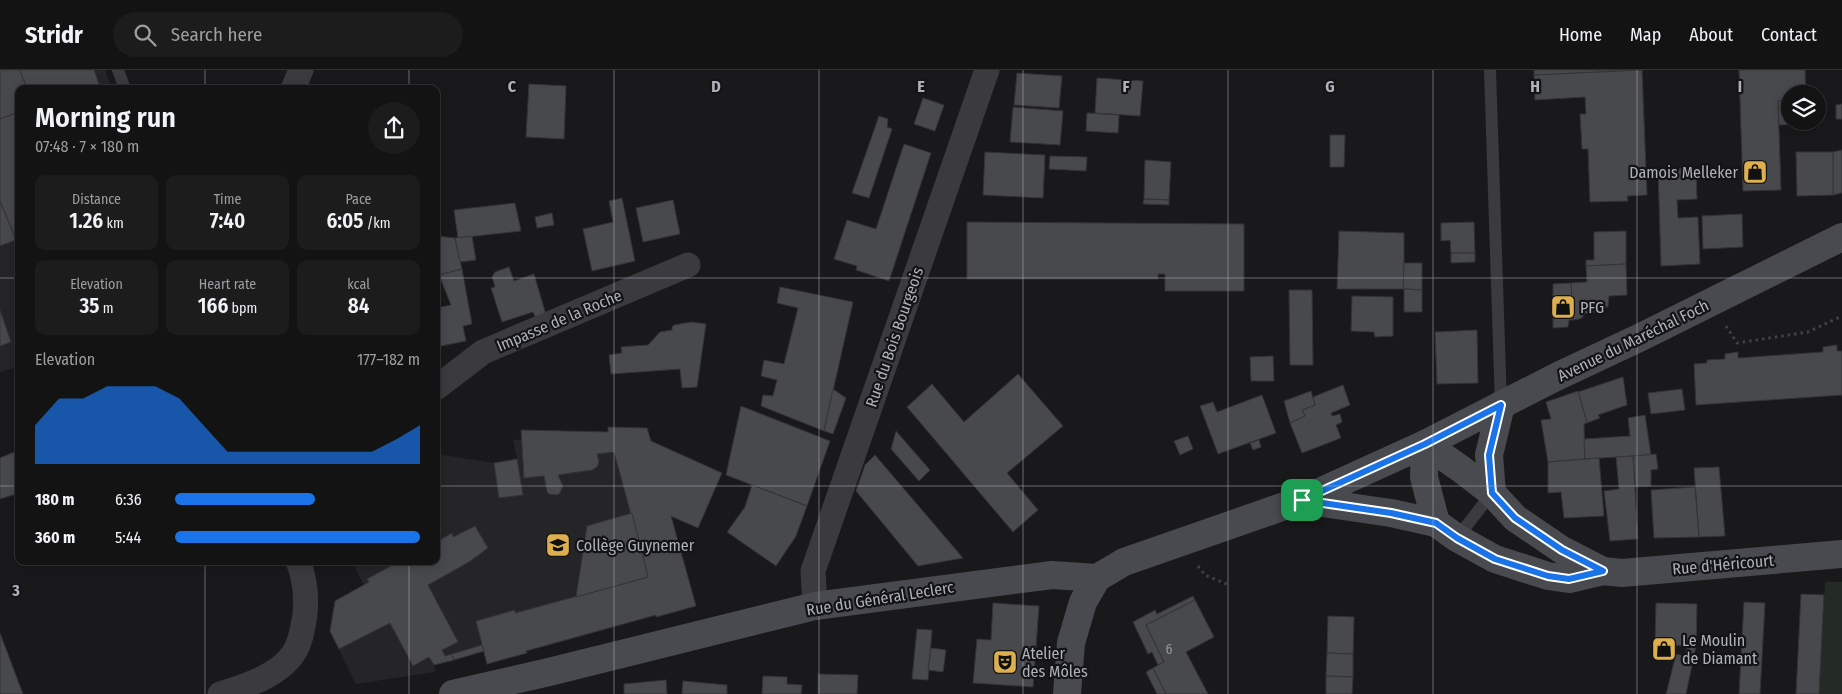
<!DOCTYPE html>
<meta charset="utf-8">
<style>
body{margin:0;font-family:"Fira Sans Condensed",sans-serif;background:#1c1c1d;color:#f1f3f6;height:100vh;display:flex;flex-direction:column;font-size:19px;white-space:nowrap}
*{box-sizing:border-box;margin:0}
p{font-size:16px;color:#9d9ea0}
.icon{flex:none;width:28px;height:28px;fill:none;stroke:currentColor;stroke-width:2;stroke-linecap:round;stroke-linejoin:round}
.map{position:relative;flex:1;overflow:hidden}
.details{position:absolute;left:15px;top:15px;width:425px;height:480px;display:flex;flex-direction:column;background:#131314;border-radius:10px;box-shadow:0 2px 12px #0003,0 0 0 1px #323234}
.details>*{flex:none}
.tools{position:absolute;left:1781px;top:15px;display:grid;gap:10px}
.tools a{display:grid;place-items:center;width:45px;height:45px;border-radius:50%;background:#131314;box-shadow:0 2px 12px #0003,0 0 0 1px #323234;font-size:25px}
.pin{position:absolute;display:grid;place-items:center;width:42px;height:42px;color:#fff;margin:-21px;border-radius:10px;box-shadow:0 2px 8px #0006}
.round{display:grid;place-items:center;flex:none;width:52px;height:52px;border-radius:26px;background:#1c1c1d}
.summary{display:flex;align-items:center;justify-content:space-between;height:85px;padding:0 20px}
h1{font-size:28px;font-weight:600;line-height:38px}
.metrics{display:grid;grid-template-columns:repeat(3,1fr);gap:8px;height:85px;padding:5px 20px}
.metrics div{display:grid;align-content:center;border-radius:10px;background:#1c1c1d;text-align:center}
.metrics b{font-size:21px;font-weight:600}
.metrics small{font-size:14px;font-weight:400}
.metrics p{font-size:14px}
.chart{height:140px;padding:10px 20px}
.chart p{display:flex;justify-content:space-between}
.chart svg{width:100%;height:90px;margin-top:5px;fill:#1a73e8;opacity:.7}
ul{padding:0 20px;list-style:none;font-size:16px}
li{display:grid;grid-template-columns:80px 60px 1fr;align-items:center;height:38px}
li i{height:12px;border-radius:6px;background:#1a73e8}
header{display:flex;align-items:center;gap:30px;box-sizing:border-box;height:70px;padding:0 25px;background:#131314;border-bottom:1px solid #323234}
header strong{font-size:24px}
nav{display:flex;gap:28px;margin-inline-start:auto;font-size:18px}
.search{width:350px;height:45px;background:#1c1c1d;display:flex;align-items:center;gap:12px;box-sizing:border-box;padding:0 18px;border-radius:28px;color:#9d9ea0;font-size:19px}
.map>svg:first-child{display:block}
</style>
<header>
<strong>Stridr</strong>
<div class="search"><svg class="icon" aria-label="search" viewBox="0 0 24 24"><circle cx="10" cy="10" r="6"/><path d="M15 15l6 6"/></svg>Search here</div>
<nav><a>Home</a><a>Map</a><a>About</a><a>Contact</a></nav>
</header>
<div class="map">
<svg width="1842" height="624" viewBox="0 0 1842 624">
<rect width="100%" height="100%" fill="#19191b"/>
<g fill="#252528">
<path d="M 0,0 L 105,0 L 112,19 L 19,19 L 19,302 L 17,297 L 0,302 Z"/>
<path d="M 647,358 L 651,371 L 722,403 L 698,458 L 671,447 L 696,536 L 656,547 L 655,545 L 526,581 L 483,581 L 434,595 L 435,602 L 356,614 L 330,561 L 335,531 L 364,515 L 352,491 L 436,491 L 436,384 L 494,393 L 517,388 L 513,370 Z"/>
</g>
<path fill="#242b25" d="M 1825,512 L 1842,512 L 1842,624 L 1819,624 Z"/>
<g fill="#48494d" stroke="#343337">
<path d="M 0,0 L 20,0 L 27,19 L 19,19 L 19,42 L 0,49 Z"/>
<path d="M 20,0 L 94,0 L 101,19 L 27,19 Z"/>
<path d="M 1534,0 L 1629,0 L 1629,1 L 1534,5 Z"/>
<path d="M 1642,0 L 1647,125 L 1627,126 L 1628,131 L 1590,132 L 1588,79 L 1582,79 L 1580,44 L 1586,44 L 1585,27 L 1535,30 L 1534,5 Z"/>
<path d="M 1739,0 L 1805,0 L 1806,24 L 1790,24 L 1790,30 L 1778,31 L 1781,120 L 1743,121 Z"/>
<path d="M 1017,3 L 1062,6 L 1059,38 L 1014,35 Z"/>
<path d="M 1097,8 L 1143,11 L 1140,46 L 1095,43 Z"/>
<path d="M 529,14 L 566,16 L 564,69 L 526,67 Z"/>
<path d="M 923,28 L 944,35 L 935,61 L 914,54 Z"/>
<path d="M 1790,30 L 1790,51 L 1799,51 L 1798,54 L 1779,55 L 1778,31 Z"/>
<path d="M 1842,34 L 1842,49 L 1836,49 L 1836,35 Z"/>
<path d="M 1013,37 L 1063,41 L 1060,75 L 1010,72 Z"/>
<path d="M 19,42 L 19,169 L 16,170 L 0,131 L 0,49 Z"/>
<path d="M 1087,43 L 1119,45 L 1118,63 L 1086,61 Z"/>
<path d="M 879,46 L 888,49 L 887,57 L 892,59 L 869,128 L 852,123 Z"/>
<path d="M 1330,65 L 1345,65 L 1344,97 L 1330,97 Z"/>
<path d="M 904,74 L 931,83 L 889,211 L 856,200 L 857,196 L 834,189 L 847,150 L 876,159 Z"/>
<path d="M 1842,80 L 1842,123 L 1833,125 L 1833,82 Z"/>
<path d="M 985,82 L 1045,85 L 1043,128 L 983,125 Z"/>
<path d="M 1796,82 L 1833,82 L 1833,125 L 1797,126 Z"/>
<path d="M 1050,86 L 1087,87 L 1086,101 L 1049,99 Z"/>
<path d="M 1145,90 L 1171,92 L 1169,130 L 1144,129 Z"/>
<path d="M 1696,98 L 1697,129 L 1677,130 L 1678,148 L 1698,147 L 1700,194 L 1661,196 L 1658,100 Z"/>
<path d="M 622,128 L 635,191 L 592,201 L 583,159 L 613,152 L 609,131 Z"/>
<path d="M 1144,129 L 1169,130 L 1169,135 L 1143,134 Z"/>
<path d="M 673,130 L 680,164 L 643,172 L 636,138 Z"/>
<path d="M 0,131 L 16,170 L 0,176 Z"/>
<path d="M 515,133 L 521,161 L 458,168 L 454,140 Z"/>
<path d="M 552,143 L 554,155 L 537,158 L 535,147 Z"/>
<path d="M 1742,144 L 1743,177 L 1703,179 L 1702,146 Z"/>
<path d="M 967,152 L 1244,154 L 1244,221 L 1165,221 L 1165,204 L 1158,204 L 1158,209 L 967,209 Z"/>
<path d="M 1474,152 L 1475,183 L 1451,183 L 1450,170 L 1441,171 L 1441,153 Z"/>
<path d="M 1339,161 L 1404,163 L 1404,219 L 1337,219 Z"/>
<path d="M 1626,161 L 1626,194 L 1586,196 L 1586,190 L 1594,190 L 1594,162 Z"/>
<path d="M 436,166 L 455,168 L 462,199 L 439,205 L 439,203 L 436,202 Z"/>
<path d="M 472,166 L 476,190 L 460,192 L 455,168 Z"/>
<path d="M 1451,183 L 1475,183 L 1475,192 L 1451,193 Z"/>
<path d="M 1404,193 L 1422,193 L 1422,220 L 1403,219 Z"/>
<path d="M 1626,194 L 1627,225 L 1609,226 L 1608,237 L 1597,237 L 1596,242 L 1583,244 L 1583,247 L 1579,249 L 1573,250 L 1571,213 L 1587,212 L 1586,196 Z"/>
<path d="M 509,197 L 514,211 L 534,204 L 546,245 L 536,249 L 533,242 L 502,252 L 491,218 L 495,217 L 492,207 L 495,202 Z"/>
<path d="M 462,199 L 472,254 L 463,256 L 466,271 L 436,277 L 436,238 L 451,235 L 439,205 Z"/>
<path d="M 1571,213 L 1573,250 L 1569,250 L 1568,257 L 1553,258 L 1553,214 Z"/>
<path d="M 780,217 L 853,232 L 824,361 L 761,336 L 763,325 L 773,326 L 777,310 L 761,306 L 764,290 L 784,294 L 798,238 L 777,233 Z"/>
<path d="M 1404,219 L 1422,220 L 1422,242 L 1404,242 Z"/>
<path d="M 1289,220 L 1312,220 L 1313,295 L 1290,295 Z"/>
<path d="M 1352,226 L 1393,227 L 1393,266 L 1375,267 L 1374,262 L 1351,261 Z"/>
<path d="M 0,240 L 11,272 L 0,276 Z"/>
<path d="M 691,252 L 706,254 L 697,317 L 682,318 L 680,299 L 611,304 L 609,285 L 622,283 L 621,277 L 648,275 L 660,262 L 672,260 L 672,257 L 674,255 Z"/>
<path d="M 1477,260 L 1478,313 L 1437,314 L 1435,262 Z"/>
<path d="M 1837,275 L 1837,281 L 1842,281 L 1842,325 L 1696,335 L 1694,294 L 1707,293 L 1707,290 L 1725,289 L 1725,284 L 1738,282 L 1738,288 L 1823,282 L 1823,277 Z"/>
<path d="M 1273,286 L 1274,311 L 1251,311 L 1250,287 Z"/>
<path d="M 1018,304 L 1063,356 L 1007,403 L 1038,440 L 1013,462 L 907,337 L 932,314 L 964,352 Z"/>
<path d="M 1623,307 L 1627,335 L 1598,345 L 1600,348 L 1587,353 L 1578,322 Z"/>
<path d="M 1343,315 L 1350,335 L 1331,343 L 1332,346 L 1340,344 L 1342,352 L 1336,355 L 1341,368 L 1302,383 L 1290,353 L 1305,346 L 1302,340 L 1315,335 L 1313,327 Z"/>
<path d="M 833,319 L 846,328 L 833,364 L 824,361 Z"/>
<path d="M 1682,319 L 1685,340 L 1651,344 L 1648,323 Z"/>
<path d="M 1311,321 L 1315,335 L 1302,340 L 1305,346 L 1290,353 L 1284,331 Z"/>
<path d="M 1578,321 L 1587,353 L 1584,354 L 1585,389 L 1548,392 L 1541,350 L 1551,349 L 1546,332 Z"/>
<path d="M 1262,325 L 1276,363 L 1218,384 L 1200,336 L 1213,332 L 1217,342 Z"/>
<path d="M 741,336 L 830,371 L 807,436 L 726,405 Z"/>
<path d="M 1645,345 L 1651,385 L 1585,389 L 1584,369 L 1630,366 L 1628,348 Z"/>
<path d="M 608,357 L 647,358 L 651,371 L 722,403 L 698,458 L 671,446 L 696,536 L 656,547 L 656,545 L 526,581 L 527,583 L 487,594 L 476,551 L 515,540 L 515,543 L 648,507 L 614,382 L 597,384 L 599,392 L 597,397 L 592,400 L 558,405 L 563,416 L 560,423 L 557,425 L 549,424 L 547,422 L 544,406 L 524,408 L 521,360 L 608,362 Z"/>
<path d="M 896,361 L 930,400 L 919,411 L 891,379 Z"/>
<path d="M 1188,366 L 1193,379 L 1180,385 L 1174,371 Z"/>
<path d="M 1259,370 L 1261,377 L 1253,380 L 1250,373 Z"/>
<path d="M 19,380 L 19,423 L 0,429 L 0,388 Z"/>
<path d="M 1656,384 L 1658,399 L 1651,400 L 1651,416 L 1635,417 L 1633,386 Z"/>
<path d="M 875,385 L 963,488 L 918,496 L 856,421 L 865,395 Z"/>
<path d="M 1633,386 L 1638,469 L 1610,471 L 1604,421 L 1619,419 L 1616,387 Z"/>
<path d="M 1599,388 L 1604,446 L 1564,448 L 1561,422 L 1548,423 L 1548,392 Z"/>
<path d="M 517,389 L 523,425 L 499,428 L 494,393 Z"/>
<path d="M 1719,397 L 1725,466 L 1699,467 L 1694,398 Z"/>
<path d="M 752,415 L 807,436 L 796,466 L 776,496 L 727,462 L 745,437 Z"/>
<path d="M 1695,417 L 1699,467 L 1654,468 L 1651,420 Z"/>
<path d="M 632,443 L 648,507 L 576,527 L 587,456 Z"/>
<path d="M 475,456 L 488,478 L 469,492 L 428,515 L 458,572 L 442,580 L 445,586 L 452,584 L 454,590 L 434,595 L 429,587 L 413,596 L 390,553 L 339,579 L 330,561 L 335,531 L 369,512 L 367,509 L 400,491 L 436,491 L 436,472 L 452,463 L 453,467 Z"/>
<path d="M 1801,524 L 1824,525 L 1819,624 L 1796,624 Z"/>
<path d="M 1193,526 L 1195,530 L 1146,555 L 1164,592 L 1158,595 L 1152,582 L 1148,584 L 1133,552 L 1155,540 L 1157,544 Z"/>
<path d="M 1195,530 L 1214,567 L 1186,582 L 1208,624 L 1166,624 L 1153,598 L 1164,592 L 1146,555 Z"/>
<path d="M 1744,532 L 1765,533 L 1760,624 L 1739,624 Z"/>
<path d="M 993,533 L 1039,536 L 1033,617 L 973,613 L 977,569 L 991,570 Z"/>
<path d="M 1656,533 L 1697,534 L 1696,576 L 1686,624 L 1666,624 L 1676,584 L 1685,586 L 1687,576 L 1670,575 L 1669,582 L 1658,581 L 1658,575 L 1655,575 Z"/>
<path d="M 1328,546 L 1354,547 L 1353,584 L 1327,583 Z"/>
<path d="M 917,559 L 932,560 L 928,610 L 912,609 Z"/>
<path d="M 0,563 L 23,624 L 0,624 Z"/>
<path d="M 482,575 L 484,581 L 454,590 L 452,584 Z"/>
<path d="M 931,578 L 946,580 L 943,602 L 928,600 Z"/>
<path d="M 1327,583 L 1353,584 L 1353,607 L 1326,606 Z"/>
<path d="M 1153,598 L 1166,624 L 1157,624 L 1146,602 Z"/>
<path d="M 818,604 L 858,605 L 857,624 L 818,624 Z"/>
<path d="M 763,606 L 787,607 L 787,614 L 802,615 L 801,624 L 762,624 Z"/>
<path d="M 1326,606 L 1353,607 L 1352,624 L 1326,624 Z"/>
<path d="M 666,610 L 667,624 L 624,624 L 624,614 Z"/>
<path d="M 683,611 L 727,615 L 727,624 L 682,624 Z"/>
</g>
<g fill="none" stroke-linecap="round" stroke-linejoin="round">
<g stroke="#414246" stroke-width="3" stroke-dasharray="2.5 4" stroke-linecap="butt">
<path d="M 1726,256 L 1737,273 L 1808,262 L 1842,246"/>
<path d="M 1198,496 L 1205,505 L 1229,515"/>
</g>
<g stroke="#3b3b3f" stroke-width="12">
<path d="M 118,0 L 125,19"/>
<path d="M 1490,0 L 1501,335"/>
<path d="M 1457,468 L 1492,423"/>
</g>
<g stroke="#3b3b3f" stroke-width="25">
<path d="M 293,19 L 301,0"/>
<path d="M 436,318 L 483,282 L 688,195"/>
<path d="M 815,536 L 813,501 L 987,0"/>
<path d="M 220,624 C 244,617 278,606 293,584 C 301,573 303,557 305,544 C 307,524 305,509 298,491"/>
</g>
<g stroke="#494a4f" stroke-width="28">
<path d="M 1425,374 L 1424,407 L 1436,453 L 1457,468 L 1495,489 L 1548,506 L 1569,509 L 1603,501 L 1622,503 L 1842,484"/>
<path d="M 1425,374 L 1461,399 L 1492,423 L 1515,448 L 1562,480 L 1603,501"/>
<path d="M 1492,423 L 1489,385 L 1501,335"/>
<path d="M 1302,430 L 1391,443 L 1436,453"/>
<path d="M 453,624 L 549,602 L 815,536 L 1052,505 L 1097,508 L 1124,492 L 1302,430 L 1425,374 L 1556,307 L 1641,267 L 1842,167"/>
<path d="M 1067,624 L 1071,573 L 1083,532 L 1097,508"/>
</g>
</g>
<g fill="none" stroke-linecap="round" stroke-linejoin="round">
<defs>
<path id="route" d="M 1501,335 L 1489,385 L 1492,423 L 1515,448 L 1562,480 L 1603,501 L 1569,509 L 1548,506 L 1495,489 L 1457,468 L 1436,453 L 1391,443 L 1302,430 L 1425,374 Z"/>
</defs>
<use href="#route" stroke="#fff" stroke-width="10"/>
<use href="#route" stroke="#1a73e8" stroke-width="6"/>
</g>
<path fill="none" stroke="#adb1b9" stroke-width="1" stroke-opacity="0.55" d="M 205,0 L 205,19M 409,0 L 409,19M 614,0 L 614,624M 819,0 L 819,624M 1023,0 L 1023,624M 1228,0 L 1228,624M 1433,0 L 1433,624M 1637,0 L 1637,624M 0,208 L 19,208M 436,208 L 1842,208M 0,416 L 19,416M 436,416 L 1842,416M 205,491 L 205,624M 409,491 L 409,624"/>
<defs>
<symbol id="shop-square" viewBox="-11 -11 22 22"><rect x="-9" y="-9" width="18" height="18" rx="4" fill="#ddaf4f" stroke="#141416"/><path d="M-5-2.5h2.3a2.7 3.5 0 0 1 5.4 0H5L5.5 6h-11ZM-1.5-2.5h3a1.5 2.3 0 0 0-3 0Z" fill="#111"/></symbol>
<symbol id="school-square" viewBox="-11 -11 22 22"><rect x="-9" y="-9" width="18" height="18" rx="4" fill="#ddaf4f" stroke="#141416"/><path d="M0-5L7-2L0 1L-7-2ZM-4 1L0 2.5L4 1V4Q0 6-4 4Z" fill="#111"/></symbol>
<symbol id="theatre-square" viewBox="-11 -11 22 22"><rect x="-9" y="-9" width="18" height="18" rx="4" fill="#ddaf4f" stroke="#141416"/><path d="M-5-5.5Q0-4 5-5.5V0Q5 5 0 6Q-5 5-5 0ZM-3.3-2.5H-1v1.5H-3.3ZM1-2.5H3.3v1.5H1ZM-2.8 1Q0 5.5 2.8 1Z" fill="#111"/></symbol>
</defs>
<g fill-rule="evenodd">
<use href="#shop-square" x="1741" y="88" width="28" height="28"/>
<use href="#shop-square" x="1549" y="223" width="28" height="28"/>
<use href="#school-square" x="544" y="461" width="28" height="28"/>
<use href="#shop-square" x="1650" y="565" width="28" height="28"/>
<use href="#theatre-square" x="991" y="578" width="28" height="28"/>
</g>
<g text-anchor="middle" stroke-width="4.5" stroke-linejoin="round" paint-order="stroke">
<g font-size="14" fill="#94979e">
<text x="1169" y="584">6</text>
</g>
<g font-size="16" fill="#adb1b9" stroke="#141416" text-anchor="start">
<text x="1738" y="108" text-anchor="end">Damois Melleker</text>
<text x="1580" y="243">PFG</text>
<text x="576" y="481">Collège Guynemer</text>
<text x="1682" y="576">Le Moulin<tspan x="1682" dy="18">de Diamant</tspan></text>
<text x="1022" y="589">Atelier<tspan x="1022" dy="18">des Môles</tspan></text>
</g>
<g font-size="16" fill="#adb1b9" stroke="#141416">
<text transform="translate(559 250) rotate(-23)" y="6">Impasse de la Roche</text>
<text transform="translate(894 267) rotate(-71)" y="6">Rue du Bois Bourgeois</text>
<text transform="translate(1633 270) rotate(-26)" y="6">Avenue du Maréchal Foch</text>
<text transform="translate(1723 494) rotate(-5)" y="6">Rue d'Héricourt</text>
<text transform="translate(880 528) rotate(-9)" y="6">Rue du Général Leclerc</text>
</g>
</g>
<g font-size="16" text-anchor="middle" font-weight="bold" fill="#adb1b9" stroke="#141416" stroke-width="4.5" stroke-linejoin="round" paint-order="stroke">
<text x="512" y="22">C</text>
<text x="716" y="22">D</text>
<text x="921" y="22">E</text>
<text x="1126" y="22">F</text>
<text x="1330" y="22">G</text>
<text x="1535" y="22">H</text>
<text x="1740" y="22">I</text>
<text x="16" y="526">3</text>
</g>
</svg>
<div class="tools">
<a><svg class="icon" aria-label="layers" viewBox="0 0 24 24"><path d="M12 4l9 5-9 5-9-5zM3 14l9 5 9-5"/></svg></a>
</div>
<div class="pin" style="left:1302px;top:430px;background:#1e9e55"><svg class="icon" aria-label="arrive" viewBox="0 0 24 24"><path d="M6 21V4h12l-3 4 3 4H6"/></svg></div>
<section class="details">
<div class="summary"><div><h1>Morning run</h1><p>07:48 · 7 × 180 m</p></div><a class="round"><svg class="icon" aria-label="share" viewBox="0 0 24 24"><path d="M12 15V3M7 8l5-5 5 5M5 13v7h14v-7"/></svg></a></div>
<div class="metrics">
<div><p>Distance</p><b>1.26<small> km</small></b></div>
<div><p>Time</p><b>7:40</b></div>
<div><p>Pace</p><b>6:05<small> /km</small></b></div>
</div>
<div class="metrics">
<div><p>Elevation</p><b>35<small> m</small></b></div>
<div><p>Heart rate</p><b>166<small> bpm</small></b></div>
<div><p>kcal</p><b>84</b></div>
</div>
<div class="chart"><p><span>Elevation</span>177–182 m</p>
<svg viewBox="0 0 160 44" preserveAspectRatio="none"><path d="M0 44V25L10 12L20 12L30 6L40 6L50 6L60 12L70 25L80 38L90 38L100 38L110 38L120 38L130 38L140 38L150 32L160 25V44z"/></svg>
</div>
<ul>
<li><b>180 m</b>6:36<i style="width:57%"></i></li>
<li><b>360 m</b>5:44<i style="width:100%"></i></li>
</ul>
</section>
</div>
